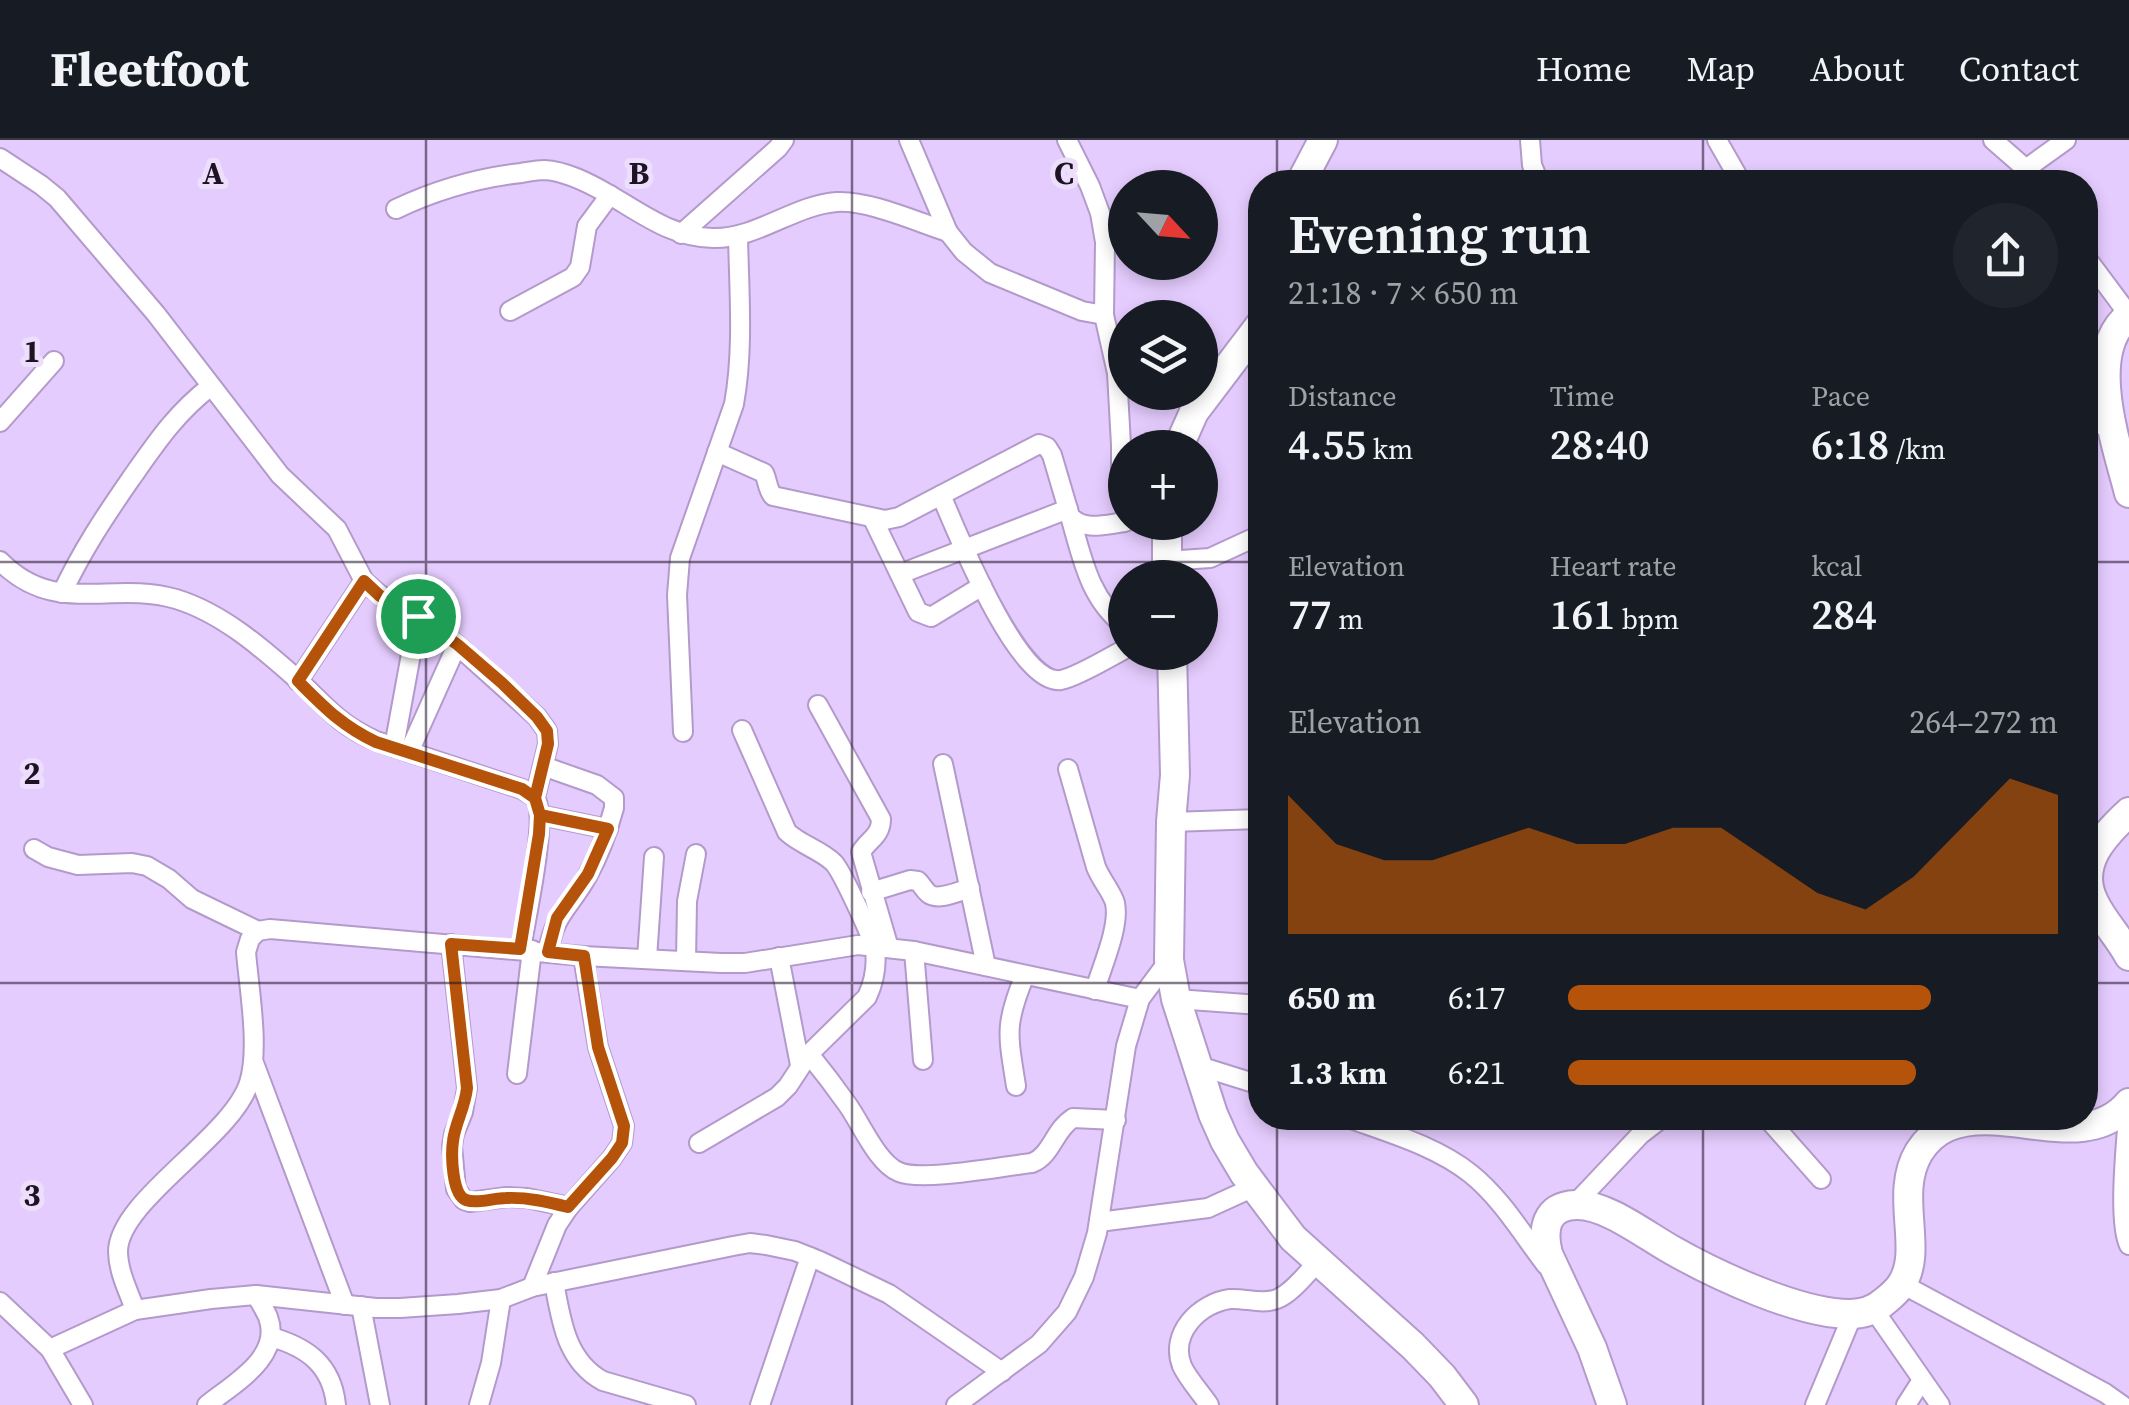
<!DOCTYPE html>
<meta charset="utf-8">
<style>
body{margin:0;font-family:"Source Serif 4",serif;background:#20242c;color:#f1f3f6;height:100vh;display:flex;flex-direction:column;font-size:38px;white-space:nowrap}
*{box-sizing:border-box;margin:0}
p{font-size:32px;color:#9ea1a6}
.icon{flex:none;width:55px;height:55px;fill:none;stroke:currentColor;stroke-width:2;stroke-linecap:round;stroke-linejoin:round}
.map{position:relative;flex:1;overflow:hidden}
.drawer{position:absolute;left:1248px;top:30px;width:850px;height:960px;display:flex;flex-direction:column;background:#171b24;border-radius:40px;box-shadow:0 5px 15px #0003}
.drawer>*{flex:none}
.needle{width:65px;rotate:116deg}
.tools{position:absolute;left:1108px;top:30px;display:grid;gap:20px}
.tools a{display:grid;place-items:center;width:110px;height:110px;border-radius:50%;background:#171b24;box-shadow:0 5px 15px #0003;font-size:50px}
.pin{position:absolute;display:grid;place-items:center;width:85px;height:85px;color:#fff;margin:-42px;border:5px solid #fff;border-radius:50%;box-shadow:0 2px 10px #0007}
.round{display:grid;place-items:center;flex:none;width:105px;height:105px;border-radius:52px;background:#20242c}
.headline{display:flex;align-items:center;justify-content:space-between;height:170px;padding:0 40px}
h1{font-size:55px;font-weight:600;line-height:75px}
.figures{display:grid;grid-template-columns:repeat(3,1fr);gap:15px;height:170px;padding:10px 40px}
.figures div{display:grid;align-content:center}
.figures b{font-size:42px;font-weight:600}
.figures small{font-size:28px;font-weight:400}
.figures p{font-size:28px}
.chart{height:280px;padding:20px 40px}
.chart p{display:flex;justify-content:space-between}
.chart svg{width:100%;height:180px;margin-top:10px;fill:#b45309;opacity:.7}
ul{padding:0 40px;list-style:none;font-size:32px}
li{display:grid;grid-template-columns:160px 120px 1fr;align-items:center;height:75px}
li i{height:25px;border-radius:12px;background:#b45309}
header{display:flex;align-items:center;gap:60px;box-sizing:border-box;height:140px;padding:0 50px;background:#171b24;border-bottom:2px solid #363941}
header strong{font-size:48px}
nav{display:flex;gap:55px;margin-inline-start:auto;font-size:35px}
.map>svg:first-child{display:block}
</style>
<header>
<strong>Fleetfoot</strong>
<nav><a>Home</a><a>Map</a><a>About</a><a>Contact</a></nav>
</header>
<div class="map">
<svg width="2129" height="1265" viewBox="0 0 2129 1265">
<rect width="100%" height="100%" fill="#e5ccfe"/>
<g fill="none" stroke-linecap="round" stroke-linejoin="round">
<defs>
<g id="minor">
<path d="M 909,0 L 948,92 L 964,112 L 990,133 L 1082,171 L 1104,175"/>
<path d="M 1067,0 L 1090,46 L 1100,73 L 1105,102 L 1104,175 L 1117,233 L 1121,305 L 1121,351 L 1125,367"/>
<path d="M 1530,0 L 1532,25 L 1539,42"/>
<path d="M 1717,0 L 1741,42"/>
<path d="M 1993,0 L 2041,42"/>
<path d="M 0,18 L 41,45 L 57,58 L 156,174 L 280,335 L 337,389 L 364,441 L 380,455 L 418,476 L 457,505 L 537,577 L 547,591 L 548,604 L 535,658"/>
<path d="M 2027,28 L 2066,0"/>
<path d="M 396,69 C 436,50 477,38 521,33 C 528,32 536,30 544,30 C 566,31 589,43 608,54 C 643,74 671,97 713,98 C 757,99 794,65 837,62 C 868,60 917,82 948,92"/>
<path d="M 681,94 L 778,8 L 784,0"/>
<path d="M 2085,116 L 2129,175"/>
<path d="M 510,171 L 573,137 L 580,127 L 587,86 L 610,55"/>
<path d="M 0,282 L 54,221"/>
<path d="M 2085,286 L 2112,283"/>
<path d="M 717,312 L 764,333 C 768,341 767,349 773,356 L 885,380 L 899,377 L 1039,304 L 1047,307 L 1052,315 L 1070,376 C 1083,392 1107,384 1125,382"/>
<path d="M 941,355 C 956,390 1018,546 1061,540 C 1077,537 1110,517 1125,509"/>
<path d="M 1070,376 C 1082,417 1089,459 1125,486"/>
<path d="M 873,379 L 918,472 L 931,477 L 982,446"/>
<path d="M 0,421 C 55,477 110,440 176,459 C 222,473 262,508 298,540 C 327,567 338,584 376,601 L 522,649 C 526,652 532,654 535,658 C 549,677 525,782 521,809"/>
<path d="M 1166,421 L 1210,418 L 1260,395"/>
<path d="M 900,434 L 1068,369"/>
<path d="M 62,453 C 82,411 103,379 130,340 C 156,303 175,274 211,246"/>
<path d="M 298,541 L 364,441"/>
<path d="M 818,565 L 881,679 C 881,696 869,699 861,712 L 889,808"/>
<path d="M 683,592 L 677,455 L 680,418 L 734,264 C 744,209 739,151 738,96"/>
<path d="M 394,607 L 418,476"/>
<path d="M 409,612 L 457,505"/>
<path d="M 943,624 L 986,826"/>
<path d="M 543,626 L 597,645 L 614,658 L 614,668 C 608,690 599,715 588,735 C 570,768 555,772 548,812"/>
<path d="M 1068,629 L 1096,727 C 1101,740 1112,752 1115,763 C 1120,787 1102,826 1095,850"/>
<path d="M 540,675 L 608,689"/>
<path d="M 1171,682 L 1260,679"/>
<path d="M 34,709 L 48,717 L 78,725 L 132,723 L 147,726 L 169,739 L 192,759 L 258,791"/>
<path d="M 871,752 L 910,740 L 918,741 C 922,745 924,750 929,754 C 939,761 959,751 970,748"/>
<path d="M 451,804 L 467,948 L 463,972 L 454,994 L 452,1006 L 456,1049 L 464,1060 L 470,1062 L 507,1057 L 527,1058 L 569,1067"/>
<path d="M 914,811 L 923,920"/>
<path d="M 779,817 L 800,925"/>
<path d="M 647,818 L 654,717"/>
<path d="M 686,821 L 687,761 L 696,714"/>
<path d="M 1176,859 L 1260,865"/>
<path d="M 809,914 C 822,930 835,947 847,964 C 861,983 877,1023 899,1032 C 922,1042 1003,1026 1032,1023 C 1052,1015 1054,990 1073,978 L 1116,980"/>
<path d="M 254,923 L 345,1165"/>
<path d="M 1196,925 L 1260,945"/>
<path d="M 517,934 L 532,810"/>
<path d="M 1016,946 C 1008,895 1004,885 1025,835"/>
<path d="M 2129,964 C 2127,995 2117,1080 2129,1105"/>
<path d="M 1348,978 C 1389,993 1436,1006 1471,1034 C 1501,1058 1523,1095 1546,1125"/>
<path d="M 1767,978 L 1821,1039"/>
<path d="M 699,1003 L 777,957 L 788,946 L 809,914 L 867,857 C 874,842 877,826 875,810 C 873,798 842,732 834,723 C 821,710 801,705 787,692 L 742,590"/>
<path d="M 1574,1065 L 1640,995 L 1662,978"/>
<path d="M 1099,1082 L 1208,1068 L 1254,1047"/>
<path d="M 554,1142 C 561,1180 566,1221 603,1241 L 686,1265"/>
<path d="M 1902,1144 L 2105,1253 L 2122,1265"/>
<path d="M 532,1147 L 557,1085 L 569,1067 L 612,1018 L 622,1003 L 624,986 L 598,907 L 583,816"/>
<path d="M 0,1162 L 50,1209 L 83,1265"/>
<path d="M 361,1166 L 380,1265"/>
<path d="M 135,1170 C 129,1152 118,1132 118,1111 C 119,1060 232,997 249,943 C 260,909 249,849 246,812 L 250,799 L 258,791 L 270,789 L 583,816 L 721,823 L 745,823 L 858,805 L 914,811 L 1140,859"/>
<path d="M 1874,1170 L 1940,1265"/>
<path d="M 271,1197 C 307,1207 332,1225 336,1265"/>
<path d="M 50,1209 L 135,1170 L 211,1159 L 256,1155 L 376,1168 L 400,1168 L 458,1164 L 501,1159 L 532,1147 L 733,1106 L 750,1103 L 766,1105 L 795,1111 L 820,1121 L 889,1154 L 1002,1232"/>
<path d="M 207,1265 C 233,1244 283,1217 268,1177 C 265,1170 260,1162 256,1155"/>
<path d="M 479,1265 L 491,1223 L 501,1159"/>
<path d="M 760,1265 L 810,1117"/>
<path d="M 956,1265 L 1039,1204 L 1067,1172 L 1084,1137 L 1097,1093 L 1126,906 L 1140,859 L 1169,820"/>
<path d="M 1209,1265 C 1201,1253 1188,1239 1182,1226 C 1169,1193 1200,1163 1230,1159 C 1246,1158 1262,1165 1277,1159 C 1292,1153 1306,1134 1318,1122"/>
<path d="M 1815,1265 L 1853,1174"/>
<path d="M 1906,1265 L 1922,1240"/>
</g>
<g id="highway">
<path d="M 1301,42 L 1323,0"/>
<path d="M 2129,176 C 2083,211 2117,306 2129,353"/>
<path d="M 1178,308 L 1194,272 L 1260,185"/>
<path d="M 1167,382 L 1167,438"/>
<path d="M 1172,512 L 1175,635 L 1171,682 L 1169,820 L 1176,859 L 1213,974 L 1225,1001 L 1244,1033 L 1293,1098 L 1413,1206 L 1442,1236 L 1464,1265"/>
<path d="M 2129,672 C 2104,695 2075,725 2094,762 C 2103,781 2119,797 2129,816"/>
<path d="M 1612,1265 L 1592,1208 L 1548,1114 C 1542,1090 1545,1066 1576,1065 C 1606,1064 1645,1095 1672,1110 C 1716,1135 1799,1174 1850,1174 C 1863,1174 1875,1170 1885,1161 C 1890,1157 1897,1151 1901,1145 C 1925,1110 1893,1055 1919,1012 C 1926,1001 1936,992 1947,987 C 2005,963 2085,1016 2129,963"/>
</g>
</defs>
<use href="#minor" stroke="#b39aca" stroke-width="22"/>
<use href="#highway" stroke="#b39aca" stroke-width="32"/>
<use href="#minor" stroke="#fff" stroke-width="18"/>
<use href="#highway" stroke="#fff" stroke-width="28"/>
</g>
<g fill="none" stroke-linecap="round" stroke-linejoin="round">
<defs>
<path id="route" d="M 418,476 L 458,505 L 502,543 L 537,577 L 547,591 L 548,604 L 535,658 L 540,675 L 539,694 L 520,809 L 451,804 L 467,948 C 465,968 455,983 453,1001 C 451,1015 452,1055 466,1060 C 477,1064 494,1058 506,1058 C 527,1057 548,1062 568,1067 L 612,1018 L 622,1003 L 624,986 L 598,907 L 584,816 L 548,812 L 557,778 L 588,734 L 608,689 L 540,675 L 535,658 L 522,649 L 376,602 C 342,586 324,567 298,541 L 364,441 L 380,456 L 418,476"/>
</defs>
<use href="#route" stroke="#fff" stroke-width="20"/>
<use href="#route" stroke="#b45309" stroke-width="12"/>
</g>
<path fill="none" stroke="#1d1325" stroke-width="2.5" stroke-opacity="0.55" d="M 426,0 L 426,1265M 852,0 L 852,1265M 1277,0 L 1277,42M 1703,0 L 1703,42M 0,422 L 1260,422M 2085,422 L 2129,422M 0,843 L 1260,843M 2085,843 L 2129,843M 1277,978 L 1277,1265M 1703,978 L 1703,1265"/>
<g font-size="32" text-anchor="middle" font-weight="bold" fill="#1d1325" stroke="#eddefc" stroke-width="10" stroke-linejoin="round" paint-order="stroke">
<text x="213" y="44">A</text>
<text x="639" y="44">B</text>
<text x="1064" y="44">C</text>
<text x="32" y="222">1</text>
<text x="32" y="644">2</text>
<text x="32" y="1066">3</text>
</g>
</svg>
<div class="tools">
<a><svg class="needle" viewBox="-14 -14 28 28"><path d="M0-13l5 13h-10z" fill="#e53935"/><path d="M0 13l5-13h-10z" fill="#9ea1a6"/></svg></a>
<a><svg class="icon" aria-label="layers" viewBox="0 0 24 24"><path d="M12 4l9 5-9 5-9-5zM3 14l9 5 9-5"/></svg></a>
<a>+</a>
<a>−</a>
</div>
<div class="pin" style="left:418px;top:476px;background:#1e9e55"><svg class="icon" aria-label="arrive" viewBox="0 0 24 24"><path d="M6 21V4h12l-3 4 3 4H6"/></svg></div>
<section class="drawer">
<div class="headline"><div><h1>Evening run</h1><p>21:18 · 7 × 650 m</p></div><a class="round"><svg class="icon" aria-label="share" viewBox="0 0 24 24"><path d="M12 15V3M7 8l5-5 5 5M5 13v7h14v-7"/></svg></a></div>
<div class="figures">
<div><p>Distance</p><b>4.55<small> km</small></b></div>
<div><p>Time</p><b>28:40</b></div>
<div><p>Pace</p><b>6:18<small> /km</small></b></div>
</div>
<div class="figures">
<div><p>Elevation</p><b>77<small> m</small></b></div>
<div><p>Heart rate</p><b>161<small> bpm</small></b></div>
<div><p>kcal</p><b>284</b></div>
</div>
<div class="chart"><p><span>Elevation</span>264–272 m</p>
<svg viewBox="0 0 160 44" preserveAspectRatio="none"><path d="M0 44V10L10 22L20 26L30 26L40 22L50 18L60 22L70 22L80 18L90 18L100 26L110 34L120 38L130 30L140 18L150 6L160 10V44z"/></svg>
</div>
<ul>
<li><b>650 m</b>6:17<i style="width:74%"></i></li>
<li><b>1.3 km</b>6:21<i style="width:71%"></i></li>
</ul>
</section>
</div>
